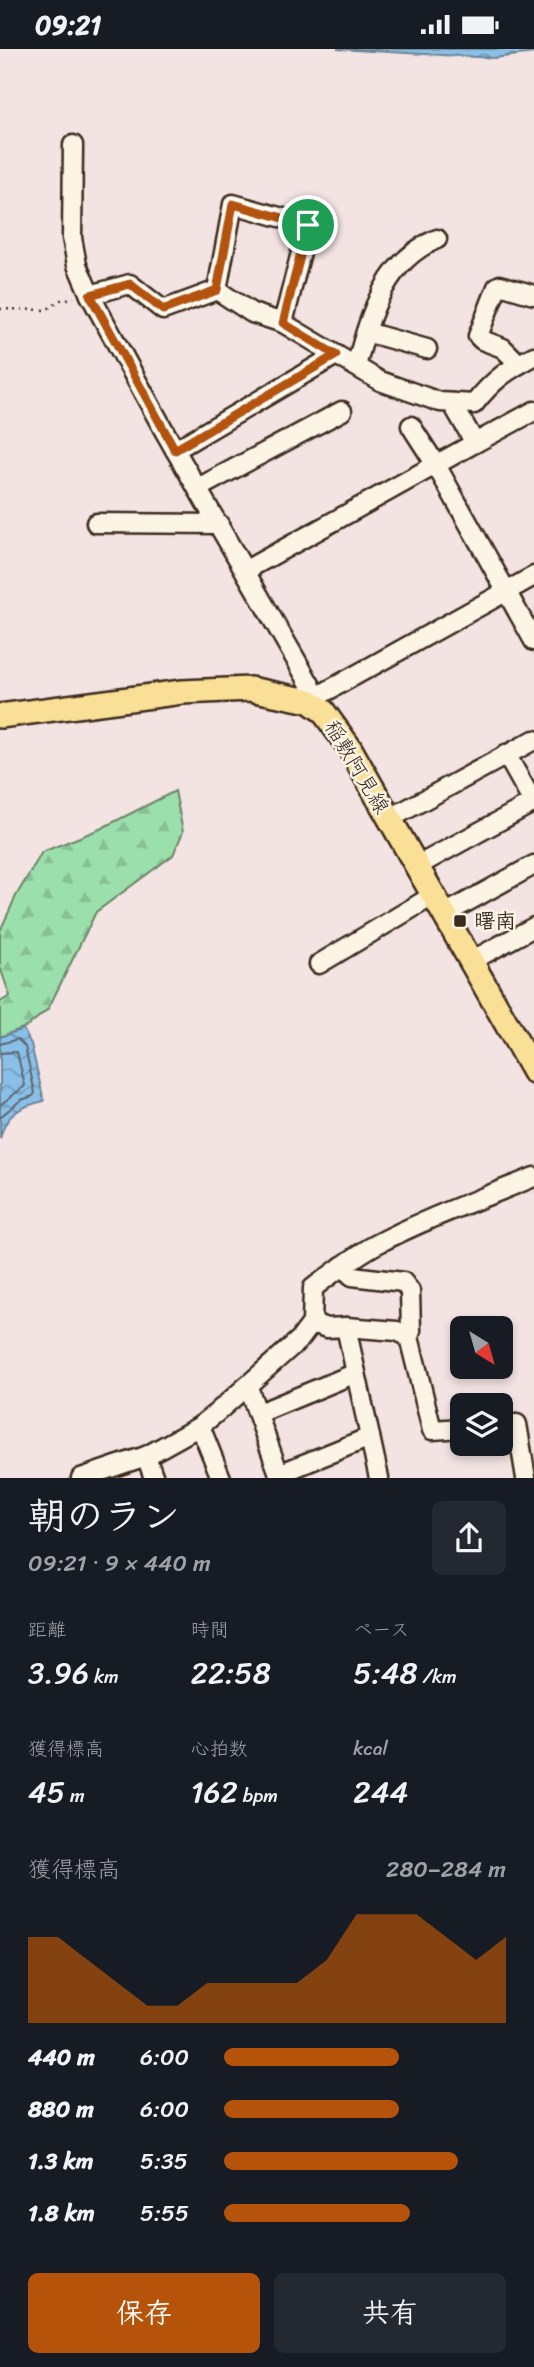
<!DOCTYPE html>
<html lang="ja">
<meta charset="utf-8">
<style>
body{margin:0;font-family:Sriracha,"Klee One",sans-serif;background:#242831;color:#f1f3f6;height:100vh;display:flex;flex-direction:column;font-size:26px;white-space:nowrap}
*{box-sizing:border-box;margin:0}
p{font-size:23px;color:#9ea1a6}
.icon{flex:none;width:38px;height:38px;fill:none;stroke:currentColor;stroke-width:2;stroke-linecap:round;stroke-linejoin:round}
.map{position:relative;height:1429px;overflow:hidden}
.drawer{display:flex;flex-direction:column;background:#171b24;flex:1}
.drawer>*{flex:none}
.needle{width:46px;rotate:143deg}
.controls{position:absolute;left:450px;top:1267px;display:grid;gap:14px}
.controls a{display:grid;place-items:center;width:63px;height:63px;border-radius:10px;background:#171b24;box-shadow:0 4px 10px #0003;font-size:35px}
.pin{position:absolute;display:grid;place-items:center;width:60px;height:60px;color:#fff;margin:-30px;border:4px solid #fff;border-radius:50%;box-shadow:0 2px 7px #0007}
.round{display:grid;place-items:center;flex:none;width:74px;height:74px;border-radius:10px;background:#242831}
.head{display:flex;align-items:center;justify-content:space-between;height:119px;padding:0 28px}
h1{font-size:38px;font-weight:600;line-height:52px}
.stats{display:grid;grid-template-columns:repeat(3,1fr);gap:10px;height:119px;padding:7px 28px}
.stats div{display:grid;align-content:center}
.stats b{font-size:30px;font-weight:600}
.stats small{font-size:19px;font-weight:400}
.stats p{font-size:19px}
.chart{height:196px;padding:14px 28px}
.chart p{display:flex;justify-content:space-between}
.chart svg{width:100%;height:126px;margin-top:7px;fill:#b45309;opacity:.7}
.primary-button{display:flex;gap:14px;margin-top:auto;padding:14px 28px}
.primary-button a{flex:1;height:80px;border-radius:10px;background:#b45309;color:#fff;font-size:28px;font-weight:600;line-height:80px;text-align:center}
.primary-button a+a{background:#242831;color:#f1f3f6}
ul{padding:0 28px;list-style:none;font-size:23px}
li{display:grid;grid-template-columns:112px 84px 1fr;align-items:center;height:52px}
li i{height:18px;border-radius:9px;background:#b45309}
.status{display:flex;justify-content:space-between;align-items:center;height:49px;padding:0 35px;background:#171b24;direction:ltr}
.status svg{height:19px;fill:currentColor}
.map>svg:first-child{display:block}
</style>
<div class="status"><b>09:21</b><svg viewBox="0 0 49 12"><path d="M0 12V9h3v3zM5 12V6h3v6zM10 12V3h3v9zM15 12V0h3v12zM26 1h20v11H26zM47 4h2v5h-2z"/></svg></div>
<div class="map">
<svg width="534" height="1429" viewBox="0 0 534 1429">
<defs>
<pattern id="forest-firs" width="22" height="20" patternUnits="userSpaceOnUse" patternTransform="scale(1.75)"><rect width="22" height="20" fill="#9be0ac"/><path d="M5 1l3.5 6h-7zM16 11l3.5 6h-7z" fill="#86c094"/></pattern>
<pattern id="water-waves" width="16" height="10" patternUnits="userSpaceOnUse" patternTransform="scale(1.75)"><rect width="16" height="10" fill="#8ac0e8"/><path d="M0 5q4-4 8 0t8 0" fill="none" stroke="#729cbb"/></pattern>
</defs>
<rect width="100%" height="100%" fill="#f4e3e3"/>
<filter id="ink" filterUnits="userSpaceOnUse"><feTurbulence type="fractalNoise" baseFrequency=".0143" numOctaves="2"/><feDisplacementMap in="SourceGraphic" scale="14" xChannelSelector="R" yChannelSelector="G"/><feConvolveMatrix kernelMatrix="1 2 1 2 8 2 1 2 1" color-interpolation-filters="sRGB"/></filter>
<g filter="url(#ink)">
<path fill="url(#forest-firs)" stroke="#6b8565" stroke-width="2" d="M 175,742 L 183,783 L 173,806 L 96,863 L 48,960 L 28,977 L 0,988 L 0,953 L 10,947 L 0,918 L 0,882 L 16,847 L 42,803 L 100,780 Z"/>
<g fill="url(#water-waves)" stroke="#6a8497" stroke-width="2">
<path d="M 337,0 L 534,0 L 534,4 L 494,9 Z"/>
<path d="M 23,980 L 31,995 L 44,1052 C 21,1057 5,1065 0,1090 L 0,988 Z"/>
</g>
<g fill="none" stroke-linecap="round" stroke-linejoin="round">
<g stroke="#5b666f" stroke-width="2">
<path d="M 0,995 L 18,990 L 25,998 L 35,1044 L 33,1047 L 21,1051 L 0,1068"/>
<path d="M 0,1004 L 17,1003 L 25,1037 L 0,1056"/>
</g>
<defs>
<g id="minor">
<path d="M 73,96 L 72,189 L 77,216 L 90,246 L 166,385 L 311,637 L 309,652"/>
<path d="M 217,241 L 233,155 L 308,176 L 283,274"/>
<path d="M 90,246 L 130,235 L 163,261 L 217,241 L 252,264 L 283,274 L 380,332 L 440,353 L 474,355 C 493,331 507,321 534,307"/>
<path d="M 366,283 L 427,300"/>
<path d="M 519,315 L 503,299 L 482,291 L 478,287 L 497,238 L 500,236 L 534,246"/>
<path d="M 356,317 C 370,267 384,212 437,190"/>
<path d="M 411,377 L 436,416 L 534,592"/>
<path d="M 475,394 L 534,362"/>
<path d="M 175,401 L 336,306"/>
<path d="M 198,439 L 342,362"/>
<path d="M 96,474 L 219,475"/>
<path d="M 246,521 L 475,394 L 452,354"/>
<path d="M 309,652 L 534,527"/>
<path d="M 506,705 L 534,755"/>
<path d="M 389,770 L 534,691"/>
<path d="M 417,817 L 534,753"/>
<path d="M 445,865 L 534,816"/>
<path d="M 471,912 L 534,878"/>
<path d="M 319,915 L 434,846"/>
<path d="M 342,1217 L 352,1227 L 403,1233 L 410,1242 L 411,1282 L 409,1288 L 432,1381 L 462,1379"/>
<path d="M 312,1274 L 327,1279 L 346,1278 L 379,1429"/>
<path d="M 346,1278 L 397,1282 L 409,1288"/>
<path d="M 248,1338 L 279,1425 L 370,1388"/>
<path d="M 259,1364 L 356,1324"/>
<path d="M 500,1376 L 517,1375 L 526,1429"/>
<path d="M 200,1377 L 221,1429"/>
<path d="M 146,1407 L 154,1429"/>
<path d="M 81,1429 L 146,1407 L 200,1377 L 215,1365 L 300,1290 L 312,1274 L 313,1239 C 333,1224 353,1208 375,1196 C 426,1169 481,1150 534,1128"/>
</g>
<path id="major" d="M 0,667 L 182,643 L 250,640 L 309,652 L 323,662 L 349,698 L 534,1023"/>
</defs>
<use href="#minor" stroke="#3b2a1e" stroke-width="23"/>
<use href="#major" stroke="#3b2a1e" stroke-width="28"/>
<path stroke="#3b2a1e" stroke-width="2.5" stroke-dasharray="2 5" stroke-linecap="butt" d="M 0,260 L 46,261 L 61,251 L 74,249"/>
<use href="#minor" stroke="#fcf5e5" stroke-width="18"/>
<use href="#major" stroke="#fadf96" stroke-width="23"/>
</g>
</g>
<g fill="none" stroke-linecap="round" stroke-linejoin="round" filter="url(#ink)">
<defs>
<path id="route" d="M 233,155 L 308,176 L 283,274 L 336,306 L 175,401 L 90,246 L 130,235 L 163,261 L 217,241 Z"/>
</defs>
<use href="#route" stroke="#fff" stroke-width="14"/>
<use href="#route" stroke="#b45309" stroke-width="9"/>
</g>
<rect fill="#3b2a1e" stroke="#fcf5e5" stroke-width="2.5" x="453" y="865" width="14" height="14" rx="3.5"/>
<g text-anchor="middle" stroke-width="5" stroke-linejoin="round" paint-order="stroke">
<g font-size="21" fill="#3b2a1e" stroke="#fcf5e5">
<text transform="translate(357 718) rotate(59)" y="7">稲敷阿見線</text>
</g>
<g font-size="21" font-weight="bold" fill="#3b2a1e" stroke="#fcf5e5" text-anchor="start">
<text x="474" y="879">曙南</text>
</g>
</g>
</svg>
<div class="controls">
<a><svg class="needle" viewBox="-14 -14 28 28"><path d="M0-13l5 13h-10z" fill="#e53935"/><path d="M0 13l5-13h-10z" fill="#9ea1a6"/></svg></a>
<a><svg class="icon" aria-label="layers" viewBox="0 0 24 24"><path d="M12 4l9 5-9 5-9-5zM3 14l9 5 9-5"/></svg></a>
</div>
<div class="pin" style="left:308px;top:176px;background:#1e9e55"><svg class="icon" aria-label="arrive" viewBox="0 0 24 24"><path d="M6 21V4h12l-3 4 3 4H6"/></svg></div>
</div>
<section class="drawer">
<div class="head"><div><h1>朝のラン</h1><p>09:21 · 9 × 440 m</p></div><a class="round"><svg class="icon" aria-label="share" viewBox="0 0 24 24"><path d="M12 15V3M7 8l5-5 5 5M5 13v7h14v-7"/></svg></a></div>
<div class="stats">
<div><p>距離</p><b>3.96<small> km</small></b></div>
<div><p>時間</p><b>22:58</b></div>
<div><p>ペース</p><b>5:48<small> /km</small></b></div>
</div>
<div class="stats">
<div><p>獲得標高</p><b>45<small> m</small></b></div>
<div><p>心拍数</p><b>162<small> bpm</small></b></div>
<div><p>kcal</p><b>244</b></div>
</div>
<div class="chart"><p><span>獲得標高</span>280–284 m</p>
<svg viewBox="0 0 160 44" preserveAspectRatio="none"><path d="M0 44V14L10 14L20 22L30 30L40 38L50 38L60 30L70 30L80 30L90 30L100 22L110 6L120 6L130 6L140 14L150 22L160 14V44z"/></svg>
</div>
<ul>
<li><b>440 m</b>6:00<i style="width:62%"></i></li>
<li><b>880 m</b>6:00<i style="width:62%"></i></li>
<li><b>1.3 km</b>5:35<i style="width:83%"></i></li>
<li><b>1.8 km</b>5:55<i style="width:66%"></i></li>
</ul>
<div class="primary-button"><a>保存</a><a>共有</a></div>
</section>
